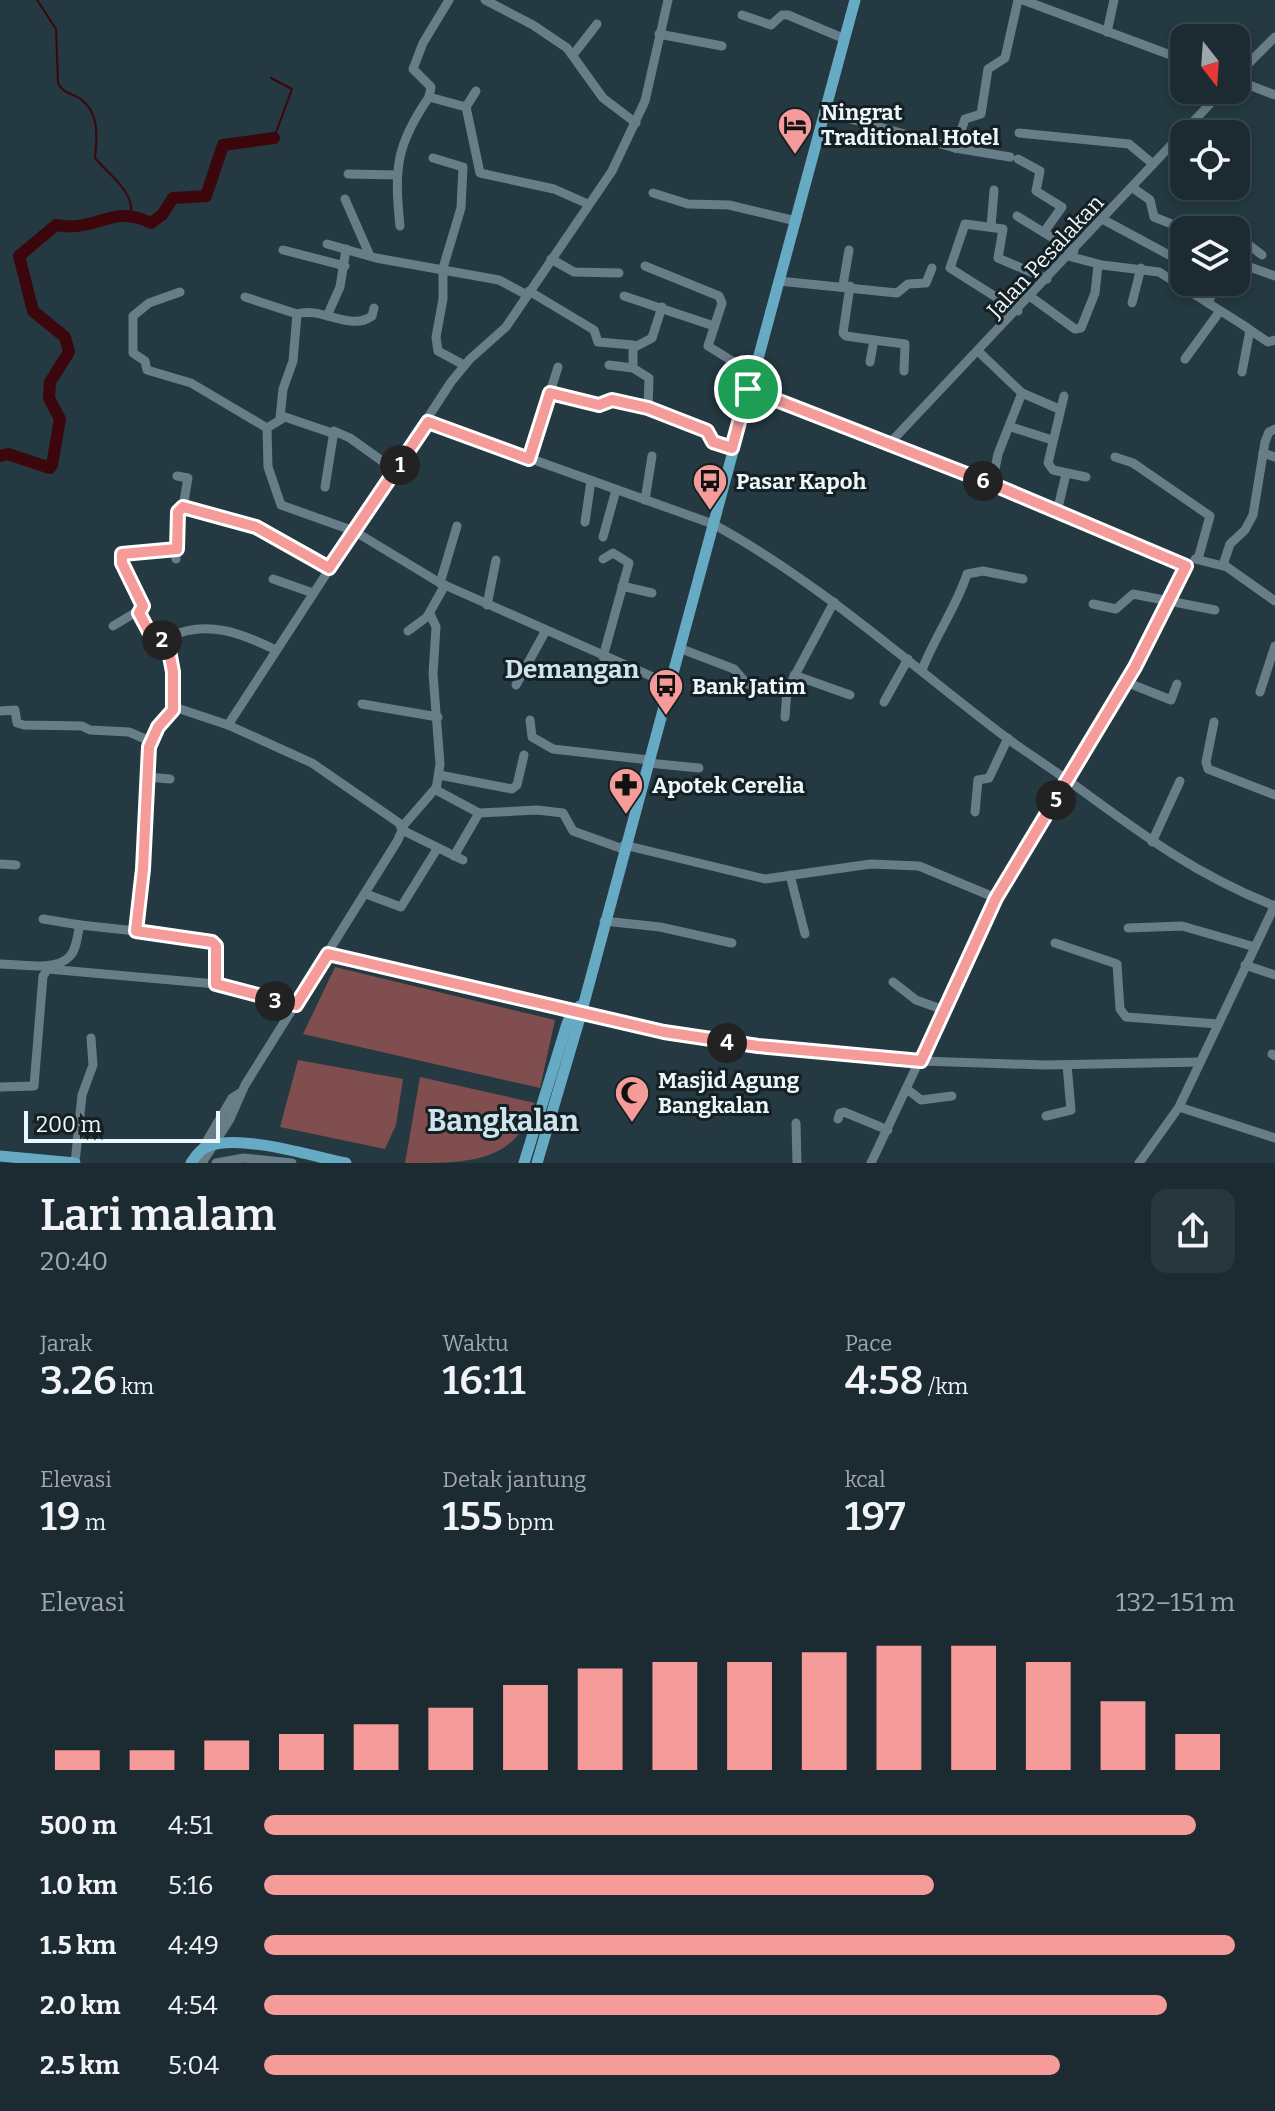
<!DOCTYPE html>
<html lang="id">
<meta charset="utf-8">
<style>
body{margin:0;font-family:Bitter,serif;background:#28373d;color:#f1f3f6;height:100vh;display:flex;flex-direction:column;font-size:30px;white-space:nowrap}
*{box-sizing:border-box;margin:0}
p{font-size:26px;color:#a0a7ab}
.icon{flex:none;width:44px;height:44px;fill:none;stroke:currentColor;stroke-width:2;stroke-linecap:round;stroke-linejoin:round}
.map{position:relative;height:1163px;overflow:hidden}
.panel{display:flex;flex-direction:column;background:#1b2b31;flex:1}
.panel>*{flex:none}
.needle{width:52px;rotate:163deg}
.buttons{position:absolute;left:1170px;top:24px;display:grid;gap:16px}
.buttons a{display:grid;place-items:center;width:80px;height:80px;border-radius:16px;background:#1b2b31;box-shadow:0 4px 12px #0003,0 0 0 2px #39474d;font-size:40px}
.scale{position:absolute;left:24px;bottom:20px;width:196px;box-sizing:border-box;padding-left:8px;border:4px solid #eaf7fc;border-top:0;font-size:22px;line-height:28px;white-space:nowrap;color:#eaf7fc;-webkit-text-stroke:6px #161f22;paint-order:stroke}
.pin{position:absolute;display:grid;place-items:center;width:68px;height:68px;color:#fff;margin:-34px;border:4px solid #fff;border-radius:50%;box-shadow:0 2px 8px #0007}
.km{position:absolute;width:40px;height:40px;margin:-20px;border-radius:50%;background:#222;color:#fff;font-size:22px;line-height:40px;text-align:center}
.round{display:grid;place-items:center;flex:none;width:84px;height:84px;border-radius:16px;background:#28373d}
.overview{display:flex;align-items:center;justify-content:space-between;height:136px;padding:0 40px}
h1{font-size:44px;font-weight:600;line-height:60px}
.metrics{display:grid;grid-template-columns:repeat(3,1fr);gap:12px;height:136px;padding:8px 40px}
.metrics div{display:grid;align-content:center}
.metrics b{font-size:40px;font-weight:600}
.metrics small{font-size:22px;font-weight:400}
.metrics p{font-size:22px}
.chart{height:224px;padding:16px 40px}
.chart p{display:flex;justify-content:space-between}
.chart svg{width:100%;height:144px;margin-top:8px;stroke:#f59b9a;stroke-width:6}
ul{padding:0 40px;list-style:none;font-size:26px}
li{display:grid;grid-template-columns:128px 96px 1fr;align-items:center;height:60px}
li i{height:20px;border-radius:10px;background:#f59b9a}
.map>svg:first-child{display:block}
</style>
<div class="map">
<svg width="1275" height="1163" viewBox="0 0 1275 1163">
<rect width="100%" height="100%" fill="#243941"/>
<g fill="#804e4e">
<path d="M 335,967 L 555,1020 L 540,1088 L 303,1034 Z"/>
<path d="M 298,1060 L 403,1079 L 396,1125 L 385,1149 L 280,1127 Z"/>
<path d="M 420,1077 L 535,1103 C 515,1163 471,1163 405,1163 Z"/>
</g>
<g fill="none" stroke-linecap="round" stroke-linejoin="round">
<g stroke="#3b070c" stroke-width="2">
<path d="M 37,0 L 56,29 L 58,83 C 63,93 70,93 79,98 C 100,111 97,138 95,158 C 108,174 134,191 131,213"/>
<path d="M 271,78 L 292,89 L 274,138"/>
</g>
<path stroke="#3b070c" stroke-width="12" d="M 0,456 L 8,454 L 50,468 L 52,465 L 60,419 L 49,398 L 50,382 L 69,352 L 65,337 L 33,311 L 19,256 L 56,225 C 98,233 111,203 151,223 L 162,215 L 173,198 L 206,196 L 223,145 L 274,138"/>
<g stroke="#677e88" stroke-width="9">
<path d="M 449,0 L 423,43 L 413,69 L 431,87 L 429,97 L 466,107"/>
<path d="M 485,0 L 533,25 L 567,48 L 603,98 L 636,123"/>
<path d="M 1023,0 L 1184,60"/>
<path d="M 742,15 L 771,25 L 782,15 L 788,15 L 845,39"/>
<path d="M 1107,32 L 1114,0"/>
<path d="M 659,34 L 722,46"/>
<path d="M 573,55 L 597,24"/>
<path d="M 1236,76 L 1275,37"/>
<path d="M 1236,80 L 1275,95"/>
<path d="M 476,91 L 466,107 L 480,173 L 554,189 L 588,204"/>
<path d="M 825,112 L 955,148 L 1010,157"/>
<path d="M 1019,133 L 1129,144 L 1153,164"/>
<path d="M 955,148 L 965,119 L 981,114 L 988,69 L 1005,58 L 1018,0"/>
<path d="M 433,158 L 463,167 L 461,208 L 443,268 L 443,299 L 436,337 L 438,351 L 464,365"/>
<path d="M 1018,159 L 1040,171 L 1036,191 L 1062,207 L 1044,232"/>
<path d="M 348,174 L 397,175"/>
<path d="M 1133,188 L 1150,200 L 1154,217 L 1187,230"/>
<path d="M 653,193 L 688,204 L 729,205 L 796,221"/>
<path d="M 345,199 L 370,256"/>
<path d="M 1017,216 L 1074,251"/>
<path d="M 1104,220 L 1184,263"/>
<path d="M 400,226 C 394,168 396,145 429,97"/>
<path d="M 991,227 L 994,190"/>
<path d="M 1192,230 L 1217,224 L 1229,230"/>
<path d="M 1236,235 L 1262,255"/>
<path d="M 327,244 L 376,258 L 499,280 L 527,295"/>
<path d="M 283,250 L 345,266"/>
<path d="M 1068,256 L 1102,265 L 1159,272 L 1243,325 L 1250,330 L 1242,372"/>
<path d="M 551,259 L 574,272 L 619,273"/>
<path d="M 1236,262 L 1275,276"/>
<path d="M 645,266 L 719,296 L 722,303 L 708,346 L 753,374"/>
<path d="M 779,281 L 897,293 L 908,284 L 926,283 L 932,268"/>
<path d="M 843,285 L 849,250"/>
<path d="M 850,286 L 843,333 L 846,336 L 874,340 L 870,362"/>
<path d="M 529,291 L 594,330 L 598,342 L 633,345 L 633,368"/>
<path d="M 180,292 L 149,303 L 133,316 L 133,353 L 145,361 L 147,370 L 191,383 L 267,428 L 268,467 L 281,505 L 354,531 L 440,583 L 669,684"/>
<path d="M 624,296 L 714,326"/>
<path d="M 245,297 L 297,314"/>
<path d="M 1031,297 L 1075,329 L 1081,328 L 1095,293 L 1098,265"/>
<path d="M 1132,303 L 1141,268"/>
<path d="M 1208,303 L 1217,282"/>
<path d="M 1018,311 L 950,268 L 965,224 L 1003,229 L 998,258 L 1047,279"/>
<path d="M 327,316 L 340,287 L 346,249"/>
<path d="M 1250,330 L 1268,342 L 1275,340"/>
<path d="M 874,340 L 905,344 L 904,371"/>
<path d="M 635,347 L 652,338 L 662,307"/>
<path d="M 979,352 L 1022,393 L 998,454 L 992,484"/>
<path d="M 1185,359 L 1220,311"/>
<path d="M 609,365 L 633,368 L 649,378 L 648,408"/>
<path d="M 748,389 L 1186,566 L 1135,667 L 996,898 L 871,1163"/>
<path d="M 550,393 L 599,405 L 612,400 L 676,416 L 707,431 L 713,442 L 732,448"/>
<path d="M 1022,393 L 1059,409"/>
<path d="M 1064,396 L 1048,463 L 1053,470 L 1086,477"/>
<path d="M 280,418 L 283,389 L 293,361 L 297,314 C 321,306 350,332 372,316 L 374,308"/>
<path d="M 428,422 L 713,524 C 821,583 911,666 1008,739 C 1029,754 1052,769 1073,784 C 1141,834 1196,875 1275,906"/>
<path d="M 1011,427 L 1052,440"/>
<path d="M 267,428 L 285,417 L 332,433"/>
<path d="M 889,444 L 1223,90"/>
<path d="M 1263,453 L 1275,457"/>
<path d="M 1115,457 L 1133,463 L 1210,516 L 1198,559"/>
<path d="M 529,459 L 558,367"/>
<path d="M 177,476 L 188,478 L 183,507 L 256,527 L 329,568"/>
<path d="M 325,487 L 334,431 L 350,438 L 396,471"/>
<path d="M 645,500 L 652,456"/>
<path d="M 1057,512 L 1066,474"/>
<path d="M 585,522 L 591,481"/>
<path d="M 603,537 L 616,490"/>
<path d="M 176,559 L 178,512 L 183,507"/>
<path d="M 1195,559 L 1227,567 L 1275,601"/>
<path d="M 1223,565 L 1230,544 L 1245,530 L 1253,515 L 1265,442 L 1269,432 L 1275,429"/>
<path d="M 273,579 L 313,593"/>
<path d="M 440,583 L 457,526"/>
<path d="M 622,586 L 652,593"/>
<path d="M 1093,604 L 1116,609 L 1133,594 L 1215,610"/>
<path d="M 487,605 L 496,560"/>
<path d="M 139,613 L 149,636 L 167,640"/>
<path d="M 430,614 L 436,627 L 433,674 L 440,764 L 436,790 L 479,813 L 537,810 L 563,813 L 573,831 L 623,849"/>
<path d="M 113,626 L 143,608 L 121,555 L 177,549"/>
<path d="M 408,631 L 427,617 L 445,585"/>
<path d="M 679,648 L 734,669 L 747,684 L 787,690 L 834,602"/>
<path d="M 603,657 L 629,563 L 613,553 L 603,559"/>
<path d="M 922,670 C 935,636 956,608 967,574 L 983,571 L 1023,579"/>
<path d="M 794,675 L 850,695"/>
<path d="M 1126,682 L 1171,700 L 1177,684"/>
<path d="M 516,685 L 545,632"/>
<path d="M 1260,692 L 1275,646"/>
<path d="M 884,702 L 908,659"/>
<path d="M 362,704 L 438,717"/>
<path d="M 173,710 L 173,672 L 165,644 L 169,637 C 206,619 241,633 276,650"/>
<path d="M 0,711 L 15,710 L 17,723 L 24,725 L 82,726 L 90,730 L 129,732 L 150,741"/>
<path d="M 785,717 L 787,690"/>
<path d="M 530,720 L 532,737 L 553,749 L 649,760"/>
<path d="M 1214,722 L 1206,762 L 1208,769 L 1275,795"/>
<path d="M 228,725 L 451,382 L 470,359 L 506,327 L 612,171 L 645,101 L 668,0"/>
<path d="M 648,763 L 699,768"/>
<path d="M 439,775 L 512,789 L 517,785 L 524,755"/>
<path d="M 147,777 L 170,779"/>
<path d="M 975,812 L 978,780 L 989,778 L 1008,738"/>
<path d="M 402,827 L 435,789"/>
<path d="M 402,830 L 463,860"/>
<path d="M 1152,842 L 1180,781"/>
<path d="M 624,845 L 765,879 L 871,864 L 919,866 L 996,898"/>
<path d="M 454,856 L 479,813"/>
<path d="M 0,864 L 16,865"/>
<path d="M 790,875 L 805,934"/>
<path d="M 366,894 L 401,907 L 437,849"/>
<path d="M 43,919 L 80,925"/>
<path d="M 604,921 L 660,927 L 732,943"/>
<path d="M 1128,928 L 1182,926 L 1255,947"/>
<path d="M 136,931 L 212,942 L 216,946 L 216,984 L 296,1005"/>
<path d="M 1055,943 L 1117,964 L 1120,1009 L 1126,1017 L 1218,1024"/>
<path d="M 328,954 L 589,1016 L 723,1042 L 921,1061 L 1045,1065 L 1200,1062"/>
<path d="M 0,964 C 18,964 57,972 70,956 C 77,949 77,935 80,925 L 136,931 L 150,741 L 168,714 L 177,708 L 228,725 L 312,763 L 399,823 L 402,830 L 398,840 L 245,1085 L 230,1119 L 202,1163"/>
<path d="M 1245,965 L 1275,975"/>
<path d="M 893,982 L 916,1000 L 944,1010"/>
<path d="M 1272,1054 L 1275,1056"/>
<path d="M 0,1087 L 34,1086 L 43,976 L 48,969 L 216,984"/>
<path d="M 907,1089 L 921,1100 L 952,1096"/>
<path d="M 1179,1107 L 1275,1138"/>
<path d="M 1046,1116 L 1071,1110 L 1067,1065"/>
<path d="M 838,1119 L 840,1113 L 844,1112 L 888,1130"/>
<path d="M 796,1123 L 797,1163"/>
<path d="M 202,1149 L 232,1098 L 240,1093"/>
<path d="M 75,1163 L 82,1095 L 93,1065 L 91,1038"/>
<path d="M 216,1163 L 244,1158 L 292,1163"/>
<path d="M 1139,1163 L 1179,1107 L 1275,905"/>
</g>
<g stroke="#66aac4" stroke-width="11">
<path d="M 0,1156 L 75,1163"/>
<path d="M 191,1163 C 196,1156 200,1149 209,1146 C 241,1134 311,1156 346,1163"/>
<path d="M 524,1163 L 567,1024 L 572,1012 L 580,1006"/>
<path d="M 537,1163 L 581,1014 L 855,0"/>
</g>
</g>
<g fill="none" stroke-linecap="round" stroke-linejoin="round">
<defs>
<path id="route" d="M 748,389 L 992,484 L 1186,566 L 1135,667 L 996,898 L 921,1061 L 758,1046 L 664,1032 L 328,954 L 296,1005 L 216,984 L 216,946 L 212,942 L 136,931 L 143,869 L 149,747 L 158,727 L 173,710 L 173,672 L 167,640 L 153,639 L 139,613 L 143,606 L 122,563 L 122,554 L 177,549 L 178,512 L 183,507 L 256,527 L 329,568 L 428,422 L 529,459 L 550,393 L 599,405 L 612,400 L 648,408 L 707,431 L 713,442 L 732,448 Z"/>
</defs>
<use href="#route" stroke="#fff" stroke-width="16"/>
<use href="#route" stroke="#f59b9a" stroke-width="10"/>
</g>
<defs>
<symbol id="hotel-pin" viewBox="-11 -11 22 30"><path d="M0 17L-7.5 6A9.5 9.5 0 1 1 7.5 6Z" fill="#f59b9a" stroke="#161f22"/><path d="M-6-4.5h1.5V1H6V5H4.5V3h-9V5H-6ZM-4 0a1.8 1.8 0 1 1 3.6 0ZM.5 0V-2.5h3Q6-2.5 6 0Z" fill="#111"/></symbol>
<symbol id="bus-pin" viewBox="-11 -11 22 30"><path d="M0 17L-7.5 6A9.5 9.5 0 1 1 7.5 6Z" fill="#f59b9a" stroke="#161f22"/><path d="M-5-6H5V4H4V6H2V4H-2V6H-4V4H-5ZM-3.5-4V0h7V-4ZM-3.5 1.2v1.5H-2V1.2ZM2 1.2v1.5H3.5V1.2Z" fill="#111"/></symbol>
<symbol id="pharmacy-pin" viewBox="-11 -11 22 30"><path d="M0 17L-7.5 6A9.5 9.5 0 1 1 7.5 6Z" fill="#f59b9a" stroke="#161f22"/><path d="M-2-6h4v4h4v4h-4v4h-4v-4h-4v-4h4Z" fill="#111"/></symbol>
<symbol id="mosque-pin" viewBox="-11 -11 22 30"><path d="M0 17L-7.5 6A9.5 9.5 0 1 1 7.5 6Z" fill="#f59b9a" stroke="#161f22"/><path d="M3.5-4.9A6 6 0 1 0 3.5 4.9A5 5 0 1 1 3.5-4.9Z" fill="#111"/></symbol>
</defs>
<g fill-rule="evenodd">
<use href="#hotel-pin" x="775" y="105" width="40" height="54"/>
<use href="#bus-pin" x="690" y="461" width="40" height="54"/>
<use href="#bus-pin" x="646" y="666" width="40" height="54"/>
<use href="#pharmacy-pin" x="606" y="765" width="40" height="54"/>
<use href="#mosque-pin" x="612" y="1073" width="40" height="54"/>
</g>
<g text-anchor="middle" stroke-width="6" stroke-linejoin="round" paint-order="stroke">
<g font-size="22" font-weight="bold" fill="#eaf7fc" stroke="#161f22" text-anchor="start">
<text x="821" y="120">Ningrat<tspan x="821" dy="25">Traditional Hotel</tspan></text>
<text x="736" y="489">Pasar Kapoh</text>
<text x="692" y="694">Bank Jatim</text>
<text x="652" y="793">Apotek Cerelia</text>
<text x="658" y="1088">Masjid Agung<tspan x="658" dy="25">Bangkalan</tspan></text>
</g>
<g font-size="22" fill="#eaf7fc" stroke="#161f22">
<text transform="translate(1045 256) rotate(-47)" y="8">Jalan Pesalakan</text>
</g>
<g font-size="26" font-weight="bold" fill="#cbe4ee" stroke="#161f22">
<text x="572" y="678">Demangan</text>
</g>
<g font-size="30" font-weight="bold" fill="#cbe4ee" stroke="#161f22">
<text x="503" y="1131">Bangkalan</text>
</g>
</g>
</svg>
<div class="buttons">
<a><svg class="needle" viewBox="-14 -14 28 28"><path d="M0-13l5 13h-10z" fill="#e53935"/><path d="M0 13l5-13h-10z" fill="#a0a7ab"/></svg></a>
<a><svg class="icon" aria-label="locate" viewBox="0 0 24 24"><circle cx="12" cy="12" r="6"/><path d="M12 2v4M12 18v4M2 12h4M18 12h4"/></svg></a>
<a><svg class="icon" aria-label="layers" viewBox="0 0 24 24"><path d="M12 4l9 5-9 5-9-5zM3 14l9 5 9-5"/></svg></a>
</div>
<div class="scale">200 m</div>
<div class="pin" style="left:748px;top:389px;background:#1e9e55"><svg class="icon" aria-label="arrive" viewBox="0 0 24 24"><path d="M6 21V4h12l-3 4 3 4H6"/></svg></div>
<b class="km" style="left:400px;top:465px">1</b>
<b class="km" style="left:162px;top:640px">2</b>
<b class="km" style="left:275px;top:1001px">3</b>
<b class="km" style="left:727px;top:1043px">4</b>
<b class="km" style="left:1056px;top:800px">5</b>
<b class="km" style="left:983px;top:481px">6</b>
</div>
<section class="panel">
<div class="overview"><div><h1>Lari malam</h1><p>20:40</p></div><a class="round"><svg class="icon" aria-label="share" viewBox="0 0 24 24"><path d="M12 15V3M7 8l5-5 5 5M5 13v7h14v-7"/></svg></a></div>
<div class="metrics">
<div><p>Jarak</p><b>3.26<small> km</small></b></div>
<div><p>Waktu</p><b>16:11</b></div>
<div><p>Pace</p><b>4:58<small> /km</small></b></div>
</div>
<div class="metrics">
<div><p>Elevasi</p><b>19<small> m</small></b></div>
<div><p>Detak jantung</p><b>155<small> bpm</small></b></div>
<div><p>kcal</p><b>197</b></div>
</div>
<div class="chart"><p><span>Elevasi</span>132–151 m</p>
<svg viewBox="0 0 160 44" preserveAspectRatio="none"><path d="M5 44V38M15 44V38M25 44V35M35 44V33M45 44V30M55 44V25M65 44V18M75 44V13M85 44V11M95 44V11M105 44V8M115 44V6M125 44V6M135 44V11M145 44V23M155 44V33"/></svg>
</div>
<ul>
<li><b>500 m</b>4:51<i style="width:96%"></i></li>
<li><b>1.0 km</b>5:16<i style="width:69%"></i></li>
<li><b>1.5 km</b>4:49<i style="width:100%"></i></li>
<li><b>2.0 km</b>4:54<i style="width:93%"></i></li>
<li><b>2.5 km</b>5:04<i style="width:82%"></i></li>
</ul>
</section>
